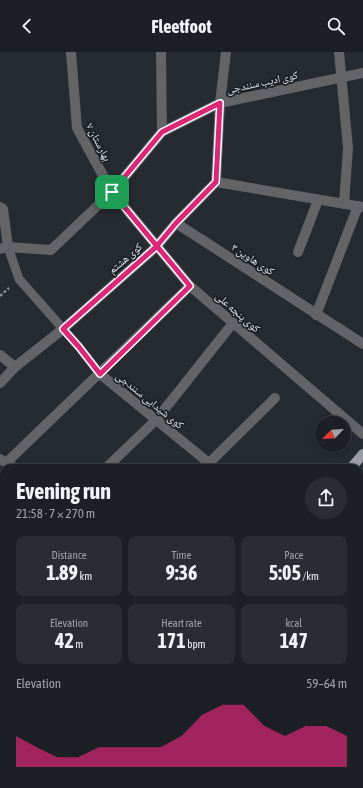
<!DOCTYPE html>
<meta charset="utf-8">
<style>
body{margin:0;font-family:"Asap Condensed","Noto Naskh Arabic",sans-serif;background:#292d32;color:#f1f3f6;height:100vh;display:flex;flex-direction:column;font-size:15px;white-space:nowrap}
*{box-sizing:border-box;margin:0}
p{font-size:13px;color:#a0a3a7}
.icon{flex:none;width:22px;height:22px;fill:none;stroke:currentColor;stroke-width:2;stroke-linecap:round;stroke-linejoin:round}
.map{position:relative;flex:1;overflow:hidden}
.sheet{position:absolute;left:0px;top:412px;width:363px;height:324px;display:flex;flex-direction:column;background:#1c2025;border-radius:12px 12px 0 0;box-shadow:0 2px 6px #0003,0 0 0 1px #3a3e42}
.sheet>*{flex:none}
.needle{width:26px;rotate:246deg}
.fabs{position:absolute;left:315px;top:364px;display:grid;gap:8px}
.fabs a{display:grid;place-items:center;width:36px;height:36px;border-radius:50%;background:#1c2025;box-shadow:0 2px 6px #0003,0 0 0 1px #3a3e42;font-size:20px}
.pin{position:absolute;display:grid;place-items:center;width:34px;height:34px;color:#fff;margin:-17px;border-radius:8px;box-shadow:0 2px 6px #0006}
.round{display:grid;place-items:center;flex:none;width:42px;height:42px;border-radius:21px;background:#292d32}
.head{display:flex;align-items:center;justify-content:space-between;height:68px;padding:0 16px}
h1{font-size:22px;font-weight:700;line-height:30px}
.stats{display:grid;grid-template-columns:repeat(3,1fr);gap:6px;height:68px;padding:4px 16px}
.stats div{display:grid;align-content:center;border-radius:8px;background:#292d32;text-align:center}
.stats b{font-size:20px;font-weight:700}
.stats small{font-size:11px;font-weight:400}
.stats p{font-size:11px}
.chart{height:112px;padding:8px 16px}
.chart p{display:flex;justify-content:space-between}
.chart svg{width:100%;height:72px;margin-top:4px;fill:#db2777;opacity:.7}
header{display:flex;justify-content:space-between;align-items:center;height:52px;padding:0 16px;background:#1c2025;font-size:18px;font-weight:700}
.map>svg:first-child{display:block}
</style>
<header><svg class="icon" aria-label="back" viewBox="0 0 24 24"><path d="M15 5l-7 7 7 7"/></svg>Fleetfoot<svg class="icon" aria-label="search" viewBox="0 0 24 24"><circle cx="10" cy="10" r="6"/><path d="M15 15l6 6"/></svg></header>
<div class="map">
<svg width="363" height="736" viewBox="0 0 363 736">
<rect width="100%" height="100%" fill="#262a31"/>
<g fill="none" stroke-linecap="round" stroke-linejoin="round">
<path stroke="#878a90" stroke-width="2.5" stroke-dasharray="3 2" stroke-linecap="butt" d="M 0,244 L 9,236"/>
<path stroke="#626467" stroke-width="9" d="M 8,195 L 19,227 L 79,295 L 100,322"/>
<g stroke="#626467" stroke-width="10">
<path d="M 71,0 L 77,76 L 112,140 L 190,234 L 363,382"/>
<path d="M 161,0 L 162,80"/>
<path d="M 339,0 L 348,96 L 344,152"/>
<path d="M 216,130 L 363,155"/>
<path d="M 216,130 L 220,51 L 226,0"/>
<path d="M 0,155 L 3,157 L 8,195"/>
<path d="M 176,171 L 363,292"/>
<path d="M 0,197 L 8,195 L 51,198 L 112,140 L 162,80 L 220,51 L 363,21"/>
<path d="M 298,200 L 318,148"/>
<path d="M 316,263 L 358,154"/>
<path d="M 0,303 L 15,315"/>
<path d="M 100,322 L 215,416"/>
<path d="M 0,331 L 15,315 L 63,277 L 156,195 L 176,171 L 216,130"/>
<path d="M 0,407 L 15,416"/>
<path d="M 7,410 L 190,234"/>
<path d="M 106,416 L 156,368 L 233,271"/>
<path d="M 204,416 L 275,346"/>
<path d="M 0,595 L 4,601"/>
<path d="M 359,650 L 363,650"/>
<path d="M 359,721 L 363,720"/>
<path d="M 243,735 L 268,732"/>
</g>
<g stroke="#9a9da5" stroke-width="10">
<path d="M 351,416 L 363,402"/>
<path d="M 359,443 L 363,438"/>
<path d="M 0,687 L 4,685"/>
<path d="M 0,717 L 4,715"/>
</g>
</g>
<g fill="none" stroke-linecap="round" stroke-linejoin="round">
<defs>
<path id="route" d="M 112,140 L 190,234 L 100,322 L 79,295 L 63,277 L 156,195 L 176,171 L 216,130 L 220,51 L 162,80 L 112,140"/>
</defs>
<use href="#route" stroke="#fff" stroke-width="8"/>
<use href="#route" stroke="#db2777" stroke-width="5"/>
</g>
<g text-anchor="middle" stroke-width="3.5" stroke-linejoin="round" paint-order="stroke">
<g font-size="11" fill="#e4e7ec" stroke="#1c2027">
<text transform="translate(262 30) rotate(-12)" y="4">کوی ادیب سنندجی</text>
<text transform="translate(99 90) rotate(63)" y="4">بهارستان ۷</text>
<text transform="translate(125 206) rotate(-41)" y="4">کوی هشتم</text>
<text transform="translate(253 207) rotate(33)" y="4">کوی هاوین ۳</text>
<text transform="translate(238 260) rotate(41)" y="4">کوی پنجه علی</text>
<text transform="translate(150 348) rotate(39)" y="4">کوی شیدایی سنندجی</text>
</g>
</g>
</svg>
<div class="fabs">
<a><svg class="needle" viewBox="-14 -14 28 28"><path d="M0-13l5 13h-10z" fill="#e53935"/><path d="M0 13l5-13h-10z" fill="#a0a3a7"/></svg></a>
</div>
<div class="pin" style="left:112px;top:140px;background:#1e9e55"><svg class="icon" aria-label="arrive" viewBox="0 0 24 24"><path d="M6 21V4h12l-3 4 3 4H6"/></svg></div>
<section class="sheet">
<div class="head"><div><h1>Evening run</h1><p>21:58 · 7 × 270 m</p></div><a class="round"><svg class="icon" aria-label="share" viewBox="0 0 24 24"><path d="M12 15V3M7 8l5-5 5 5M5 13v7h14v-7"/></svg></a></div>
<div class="stats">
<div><p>Distance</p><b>1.89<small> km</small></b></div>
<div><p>Time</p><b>9:36</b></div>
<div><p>Pace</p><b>5:05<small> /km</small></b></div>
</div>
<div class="stats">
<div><p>Elevation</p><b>42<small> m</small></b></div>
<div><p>Heart rate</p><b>171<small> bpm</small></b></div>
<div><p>kcal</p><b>147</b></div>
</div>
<div class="chart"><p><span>Elevation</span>59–64 m</p>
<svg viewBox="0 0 160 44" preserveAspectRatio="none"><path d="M0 44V25L10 32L20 38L30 38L40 32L50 32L60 32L70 32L80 25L90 12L100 6L110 6L120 19L130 25L140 19L150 19L160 25V44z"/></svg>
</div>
</section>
</div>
